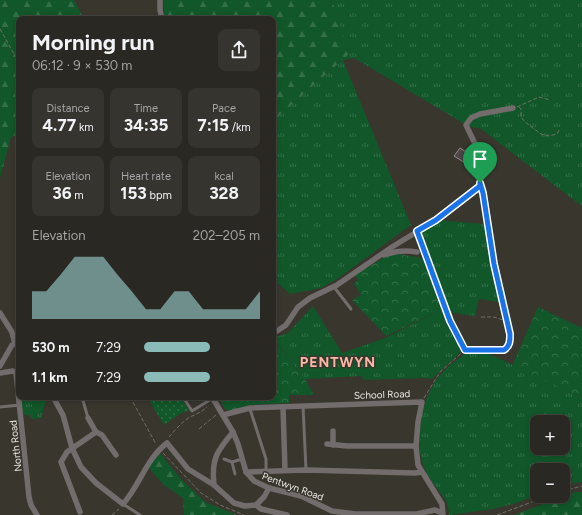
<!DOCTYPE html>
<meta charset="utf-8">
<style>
body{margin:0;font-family:Figtree,sans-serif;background:#36342f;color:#f1f3f6;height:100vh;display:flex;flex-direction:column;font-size:15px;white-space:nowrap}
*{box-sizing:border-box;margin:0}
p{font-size:13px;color:#a5a6a5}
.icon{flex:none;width:22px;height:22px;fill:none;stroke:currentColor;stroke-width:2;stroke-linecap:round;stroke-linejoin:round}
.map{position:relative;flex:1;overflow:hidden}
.side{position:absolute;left:16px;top:16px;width:260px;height:384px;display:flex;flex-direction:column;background:#2a2822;border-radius:8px;box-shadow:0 2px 6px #0003,0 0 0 1px #464440}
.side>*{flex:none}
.buttons{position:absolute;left:530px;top:415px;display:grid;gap:8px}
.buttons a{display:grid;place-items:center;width:40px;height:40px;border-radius:8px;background:#2a2822;box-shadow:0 2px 6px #0003,0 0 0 1px #464440;font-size:20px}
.pin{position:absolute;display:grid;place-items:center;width:34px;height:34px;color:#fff;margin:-41px -17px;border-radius:50% 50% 50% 0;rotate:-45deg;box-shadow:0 0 4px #0007}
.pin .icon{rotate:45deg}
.round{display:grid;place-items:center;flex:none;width:42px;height:42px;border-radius:8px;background:#36342f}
.headline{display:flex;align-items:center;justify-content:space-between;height:68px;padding:0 16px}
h1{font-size:22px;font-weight:700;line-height:30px}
.figures{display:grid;grid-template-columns:repeat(3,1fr);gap:6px;height:68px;padding:4px 16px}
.figures div{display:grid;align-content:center;border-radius:8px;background:#36342f;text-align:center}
.figures b{font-size:17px;font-weight:700}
.figures small{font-size:11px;font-weight:400}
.figures p{font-size:11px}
.chart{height:112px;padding:8px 16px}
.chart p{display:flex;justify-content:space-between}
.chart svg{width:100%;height:72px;margin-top:4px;fill:#8bbbb9;opacity:.7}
ul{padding:0 16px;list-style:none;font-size:13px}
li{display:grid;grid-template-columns:64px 48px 1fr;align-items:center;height:30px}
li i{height:10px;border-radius:5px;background:#8bbbb9}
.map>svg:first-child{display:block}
</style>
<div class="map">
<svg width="582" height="515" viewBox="0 0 582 515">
<defs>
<pattern id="grass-tufts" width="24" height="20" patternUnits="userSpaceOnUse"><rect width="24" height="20" fill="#115729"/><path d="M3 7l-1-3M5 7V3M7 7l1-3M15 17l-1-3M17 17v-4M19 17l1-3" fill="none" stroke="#346f48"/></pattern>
<pattern id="forest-firs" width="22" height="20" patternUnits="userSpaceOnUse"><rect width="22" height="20" fill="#115729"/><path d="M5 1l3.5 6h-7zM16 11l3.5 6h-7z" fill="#346f48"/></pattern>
<pattern id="park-crowns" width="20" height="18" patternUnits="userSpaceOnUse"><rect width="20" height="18" fill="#115729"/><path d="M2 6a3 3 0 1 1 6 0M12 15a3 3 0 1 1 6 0" fill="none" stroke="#346f48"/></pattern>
<pattern id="garden-dots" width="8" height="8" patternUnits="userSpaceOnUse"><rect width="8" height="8" fill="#115729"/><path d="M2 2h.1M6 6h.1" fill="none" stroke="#346f48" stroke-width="1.8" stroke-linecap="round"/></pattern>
</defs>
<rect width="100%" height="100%" fill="#38362d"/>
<g fill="url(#grass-tufts)" fill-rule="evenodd">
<path d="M 332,0 L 582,0 L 582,205 L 575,201 L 481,129 L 468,126 L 354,58 L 343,60 L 411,225 L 337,279 L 321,288 L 290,294 L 273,279 L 273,121 L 349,54 Z"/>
<path d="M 436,220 L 485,224 L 499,302 L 479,299 L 475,316 L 453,313 L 448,310 L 419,235 Z"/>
<path d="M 313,306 L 342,353 L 385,338 L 441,310 L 444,313 L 462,347 L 460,353 L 432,379 L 422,378 L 364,380 L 361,376 L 305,379 L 273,338 L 288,333 Z"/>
<path d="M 467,352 L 485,352 L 582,397 L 582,482 L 563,485 L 563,470 L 537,470 L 537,495 L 517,503 L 493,509 L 449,515 C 449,511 448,507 447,503 C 441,491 430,482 425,470 C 413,443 421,399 439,376 C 446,367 458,359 467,352 ZM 537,422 L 563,422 L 563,448 L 537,448 Z"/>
<path d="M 20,397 L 47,397 L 41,418 L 32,419 L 29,415 L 23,415 Z"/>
</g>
<g fill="url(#forest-firs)">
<path d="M 0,0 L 74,0 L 84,19 L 19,19 L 19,134 L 11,137 L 0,178 Z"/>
<path d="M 162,0 L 332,0 L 349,54 L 273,121 L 273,19 L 165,19 Z"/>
<path d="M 159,452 L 181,479 L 205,502 L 237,515 L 184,515 L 183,498 L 164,485 L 148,467 Z"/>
<path d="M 575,492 L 582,492 L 582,515 L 514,515 Z"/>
</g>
<g fill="url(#park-crowns)">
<path d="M 397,254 L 422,258 L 442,303 L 441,310 L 386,336 L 352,300 L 361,295 L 354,284 L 358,280 L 355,275 L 385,257 Z"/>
<path d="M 538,307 L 582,328 L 582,397 L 512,366 Z"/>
<path d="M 273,339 L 305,379 L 314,395 L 289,395 L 289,403 L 249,405 L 229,411 L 224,408 L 221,401 L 222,397 L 273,397 Z"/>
</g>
<path fill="url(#garden-dots)" d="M 147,397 L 181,397 L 189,411 L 183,412 L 164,425 Z"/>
<path fill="#504649" stroke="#968b8e" d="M 460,148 L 474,157 L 474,159 L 470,166 L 454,156 Z"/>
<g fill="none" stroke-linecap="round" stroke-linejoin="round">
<g stroke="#717068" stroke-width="1" stroke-dasharray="4 2" stroke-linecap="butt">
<path d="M 0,29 L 19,63"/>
<path d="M 517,107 L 539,97 L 550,100"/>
<path d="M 519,107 L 521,109 L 521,117 L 525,122 L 541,134 L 549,136 L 557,134 L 559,130"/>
<path d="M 419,238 L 450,321 L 465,349"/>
<path d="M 481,317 L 494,317 L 506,321"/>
<path d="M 130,397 L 156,444"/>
<path d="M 424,398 L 440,372 L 465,350 L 504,350 C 510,346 510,341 509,334 L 494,264 L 483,191"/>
<path d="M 199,429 L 216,415"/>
<path d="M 169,437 C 175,430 182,422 190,417 C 196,414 202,412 207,407"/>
<path d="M 163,453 L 201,493 L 220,505 L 244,515"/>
<path d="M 563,491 L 582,486"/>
<path d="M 112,515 L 119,509"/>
<path d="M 497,515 L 548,496"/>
</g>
<g stroke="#726c6c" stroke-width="3">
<path d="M 334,287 L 351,309"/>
<path d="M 82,397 L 88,418"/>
<path d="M 183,397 L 192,411 L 213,398"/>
<path d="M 303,406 L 306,470"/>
<path d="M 0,407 L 20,405"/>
<path d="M 250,409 L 266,459 L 266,471"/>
<path d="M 224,459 L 232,462 L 235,474"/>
<path d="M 232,462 L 242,459"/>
<path d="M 123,504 L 140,515"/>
</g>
<g stroke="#726c6c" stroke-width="5.5">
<path d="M 160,0 L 160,10 L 162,19"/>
<path d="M 384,255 C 395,251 405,250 417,252"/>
<path d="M 0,313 L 12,332 L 15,344"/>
<path d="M 273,332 L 277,331 L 286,325 L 298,307 L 310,298 L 337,285 L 392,247 L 436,220 L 480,186 L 478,150 L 466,125 L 471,118 L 480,114 L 513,108"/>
<path d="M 0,366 L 12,345 L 15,344"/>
<path d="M 0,373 L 13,371 L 16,373 L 29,497 L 31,505 L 37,515"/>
<path d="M 53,397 L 63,415 L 72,448 L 81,467 L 96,483 L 123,504 C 140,485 146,459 167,443 L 188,469 L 214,485 L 234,503 L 245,506 L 256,505 L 264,497 L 269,488"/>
<path d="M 212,397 L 233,432 L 238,444 L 246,472 L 254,481 L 269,488 L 301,496 L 332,511 L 355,514 L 417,514 L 435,510 L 442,513"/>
<path d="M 283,407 L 285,470"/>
<path d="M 223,415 L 250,408 L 422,402 L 418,422 L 416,446 L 418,465 L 442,504 L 443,515"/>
<path d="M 96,432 L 102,435 L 116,455"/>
<path d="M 327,444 L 347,446 L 416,446"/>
<path d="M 333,445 L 333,431"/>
<path d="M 246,472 L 306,470 L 415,473 L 422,472"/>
<path d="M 214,485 C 211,459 217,451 233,432"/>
<path d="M 256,505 L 261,509 L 287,515"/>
<path d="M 80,512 L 61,462 L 67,452 L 96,432 L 88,418"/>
</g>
</g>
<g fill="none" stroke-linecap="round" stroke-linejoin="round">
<defs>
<path id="route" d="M 480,183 L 483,193 L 494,264 L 510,334 C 510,341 510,346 504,350 L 465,350 L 450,321 L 417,231 L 436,220 L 480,186 Z"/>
</defs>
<use href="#route" stroke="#fff" stroke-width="8"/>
<use href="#route" stroke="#1a73e8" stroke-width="5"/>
</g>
<g text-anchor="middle" stroke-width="3" stroke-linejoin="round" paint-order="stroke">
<g font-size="10" fill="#e8e7e2" stroke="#38362d">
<text transform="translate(382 394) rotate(-2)" y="4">School Road</text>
<text transform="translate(15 446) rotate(-96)" y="4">North Road</text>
<text transform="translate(293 486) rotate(20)" y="4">Pentwyn Road</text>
</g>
<g font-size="14" font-weight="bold" letter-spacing="1" fill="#f9b9a4" stroke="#38362d">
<text x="338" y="367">PENTWYN</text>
</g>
</g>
</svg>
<div class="buttons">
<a>+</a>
<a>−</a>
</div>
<div class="pin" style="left:480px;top:183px;background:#1e9e55"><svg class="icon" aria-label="arrive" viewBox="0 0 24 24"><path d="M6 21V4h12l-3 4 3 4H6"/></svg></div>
<section class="side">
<div class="headline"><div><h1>Morning run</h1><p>06:12 · 9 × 530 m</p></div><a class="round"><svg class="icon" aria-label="share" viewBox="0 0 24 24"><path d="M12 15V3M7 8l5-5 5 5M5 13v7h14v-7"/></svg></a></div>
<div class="figures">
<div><p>Distance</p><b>4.77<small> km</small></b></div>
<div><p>Time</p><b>34:35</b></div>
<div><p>Pace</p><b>7:15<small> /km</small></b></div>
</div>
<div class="figures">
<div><p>Elevation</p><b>36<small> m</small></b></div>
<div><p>Heart rate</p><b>153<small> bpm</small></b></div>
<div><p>kcal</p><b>328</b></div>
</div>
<div class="chart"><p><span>Elevation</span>202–205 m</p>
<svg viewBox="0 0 160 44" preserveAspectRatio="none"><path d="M0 44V27L10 27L20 17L30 6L40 6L50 6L60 17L70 27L80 38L90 38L100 27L110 27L120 38L130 38L140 38L150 38L160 27V44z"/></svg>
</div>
<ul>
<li><b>530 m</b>7:29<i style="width:57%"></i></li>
<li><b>1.1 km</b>7:29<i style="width:57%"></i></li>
</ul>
</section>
</div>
